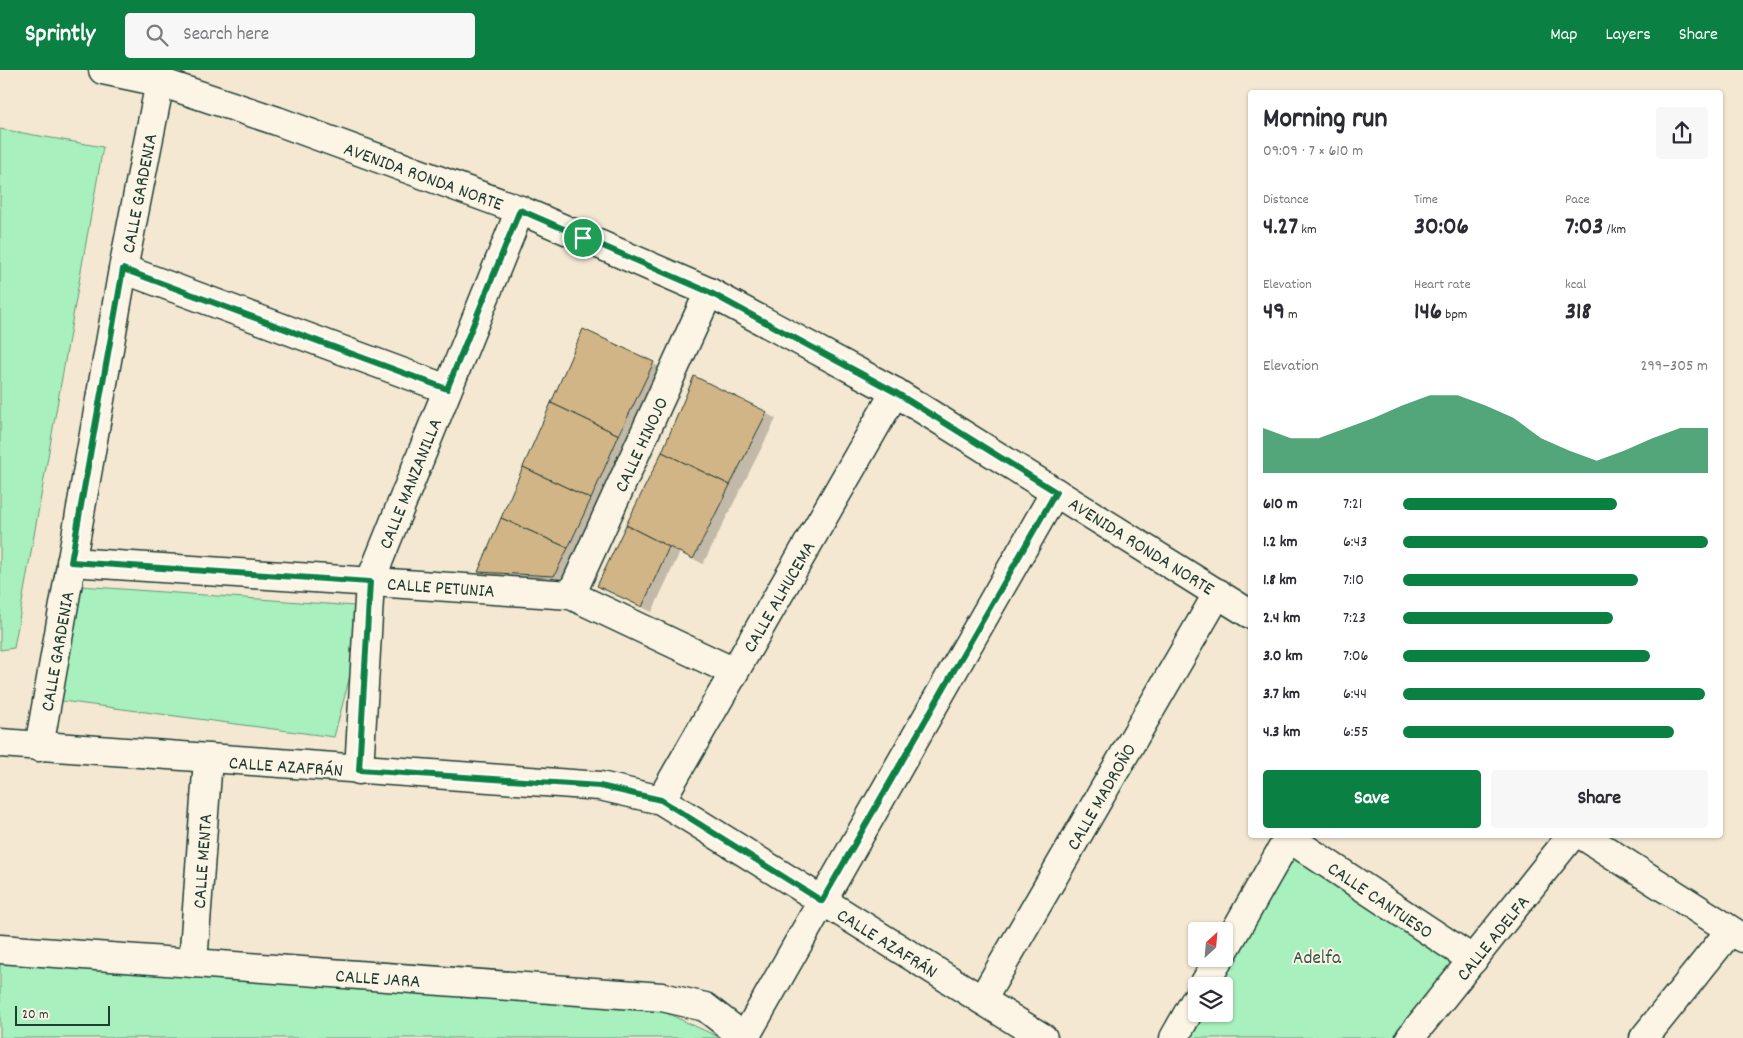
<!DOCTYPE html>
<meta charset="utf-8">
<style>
body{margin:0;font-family:Dekko,sans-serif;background:#f7f7f7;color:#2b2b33;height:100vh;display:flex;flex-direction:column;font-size:19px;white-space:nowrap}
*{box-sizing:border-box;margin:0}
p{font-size:16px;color:#7c7c81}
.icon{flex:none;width:28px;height:28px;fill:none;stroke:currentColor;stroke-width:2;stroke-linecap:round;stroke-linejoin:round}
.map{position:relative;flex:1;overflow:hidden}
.panel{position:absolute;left:1248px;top:20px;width:475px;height:748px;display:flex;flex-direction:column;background:#fff;border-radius:5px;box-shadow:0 1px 4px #0004}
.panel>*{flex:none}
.needle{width:32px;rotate:26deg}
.fabs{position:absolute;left:1188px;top:852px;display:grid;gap:10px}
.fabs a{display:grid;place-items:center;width:45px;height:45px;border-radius:5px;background:#fff;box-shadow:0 1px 4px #0004;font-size:25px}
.scale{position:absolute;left:15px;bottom:12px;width:95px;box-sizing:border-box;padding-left:5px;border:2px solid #1f3d34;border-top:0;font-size:14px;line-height:18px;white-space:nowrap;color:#1f3d34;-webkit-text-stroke:4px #fcf5e5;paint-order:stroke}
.pin{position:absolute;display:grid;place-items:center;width:42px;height:42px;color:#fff;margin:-21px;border:2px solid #fff;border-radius:50%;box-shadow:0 1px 5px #0007}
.round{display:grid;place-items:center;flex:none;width:52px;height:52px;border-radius:5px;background:#f7f7f7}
.summary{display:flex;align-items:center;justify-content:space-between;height:85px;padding:0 15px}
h1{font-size:28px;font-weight:700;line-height:38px}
.stats{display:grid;grid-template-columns:repeat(3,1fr);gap:8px;height:85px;padding:5px 15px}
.stats div{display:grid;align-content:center}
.stats b{font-size:25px;font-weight:700}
.stats small{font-size:14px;font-weight:400}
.stats p{font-size:14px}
.chart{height:140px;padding:10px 15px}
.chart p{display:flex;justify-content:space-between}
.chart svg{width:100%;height:90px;margin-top:5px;fill:#0b8043;opacity:.7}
.cta{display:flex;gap:10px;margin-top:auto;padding:10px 15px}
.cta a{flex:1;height:58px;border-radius:5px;background:#0b8043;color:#fff;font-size:20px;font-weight:700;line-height:58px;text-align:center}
.cta a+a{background:#f7f7f7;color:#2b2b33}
ul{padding:0 15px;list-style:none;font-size:16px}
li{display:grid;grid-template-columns:80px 60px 1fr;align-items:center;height:38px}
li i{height:12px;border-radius:6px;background:#0b8043}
header{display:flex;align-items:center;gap:30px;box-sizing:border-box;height:70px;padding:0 25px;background:#0b8043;color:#fff}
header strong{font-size:24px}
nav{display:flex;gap:28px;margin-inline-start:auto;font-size:18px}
.search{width:350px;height:45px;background:#f7f7f7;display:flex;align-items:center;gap:12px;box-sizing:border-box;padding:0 18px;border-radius:5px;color:#7c7c81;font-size:19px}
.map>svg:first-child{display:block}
</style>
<header>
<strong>Sprintly</strong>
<div class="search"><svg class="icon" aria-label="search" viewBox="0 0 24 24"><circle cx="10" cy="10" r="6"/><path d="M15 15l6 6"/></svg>Search here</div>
<nav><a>Map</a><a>Layers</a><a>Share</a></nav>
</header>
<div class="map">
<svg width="1743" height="968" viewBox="0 0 1743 968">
<rect width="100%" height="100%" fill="#f4e8d2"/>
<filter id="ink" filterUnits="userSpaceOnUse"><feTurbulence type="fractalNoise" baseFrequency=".02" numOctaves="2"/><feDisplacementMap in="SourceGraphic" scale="10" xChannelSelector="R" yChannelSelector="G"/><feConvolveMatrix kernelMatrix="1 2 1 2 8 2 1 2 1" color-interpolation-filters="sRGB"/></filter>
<g filter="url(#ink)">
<g fill="#a8f0bd" stroke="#649678">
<path d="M 0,59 L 103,77 L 14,578 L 0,580 Z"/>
<path d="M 67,515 L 368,537 L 334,667 L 47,629 Z"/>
<path d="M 1289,768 L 1473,890 L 1410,968 L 1174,968 L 1196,944 L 1224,944 L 1224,916 L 1203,916 Z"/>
<path d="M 0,892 L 662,941 L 721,968 L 0,968 Z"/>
</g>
<g fill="#0003">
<path d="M 583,261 L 664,299 L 564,511 L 489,507 L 480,501 Z"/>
<path d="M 766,343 L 776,349 L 703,494 L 680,482 L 652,542 L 598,516 L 663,382 Z"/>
</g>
<g fill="#d2b586" stroke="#1f3d34">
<path d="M 583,259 L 654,292 L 619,365 L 551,333 Z"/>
<path d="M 694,306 L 767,342 L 730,415 L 662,382 Z"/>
<path d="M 551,333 L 619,365 L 591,429 L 523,397 Z"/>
<path d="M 662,382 L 730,415 L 693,489 L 626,455 Z"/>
<path d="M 523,397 L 591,429 L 568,478 L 501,448 Z"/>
<path d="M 501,448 L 568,478 L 554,506 L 478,502 Z"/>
<path d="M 626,455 L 669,477 L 642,537 L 597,516 Z"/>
</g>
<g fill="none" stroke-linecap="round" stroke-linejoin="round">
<defs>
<g id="minor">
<path d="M 103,0 L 160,12 L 277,51 L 520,140 L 709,222 L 895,322 L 1250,544"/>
<path d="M 123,199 L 447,319"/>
<path d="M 71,492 L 571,525 L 734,602"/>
<path d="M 571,525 L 709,222"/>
<path d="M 0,673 L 600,716 L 661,730 L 1043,968"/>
<path d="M 39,677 L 123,199 L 160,12"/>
<path d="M 359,700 L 370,512 L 520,140"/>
<path d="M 661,730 L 895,322"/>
<path d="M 1582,765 L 1743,868"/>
<path d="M 1289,768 L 1473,890"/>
<path d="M 0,879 L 662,927 L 705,937 L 745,968"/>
<path d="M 1224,881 L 1290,765"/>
<path d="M 193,893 L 208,689"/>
<path d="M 1203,916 L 1219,889"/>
<path d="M 982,930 L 1218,523"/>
<path d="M 745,967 L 1055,422"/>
<path d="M 1174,968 L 1196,929"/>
<path d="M 1410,968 L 1572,765"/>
<path d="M 1644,968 L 1730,861"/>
</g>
</defs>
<use href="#minor" stroke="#1f3d34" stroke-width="31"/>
<use href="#minor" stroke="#fcf5e5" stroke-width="28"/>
</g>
</g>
<g fill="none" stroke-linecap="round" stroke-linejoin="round" filter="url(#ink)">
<defs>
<path id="route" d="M 520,140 L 709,222 L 895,322 L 1056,422 L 822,831 L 661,730 L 600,716 L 359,700 L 370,512 L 71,492 L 123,199 L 447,319 Z"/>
</defs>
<use href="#route" stroke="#fff" stroke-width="10"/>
<use href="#route" stroke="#0b8043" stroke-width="6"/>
</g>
<g text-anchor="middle" stroke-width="4" stroke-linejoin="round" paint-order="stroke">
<g font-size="19" fill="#1f3d34" stroke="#fcf5e5">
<text transform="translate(424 105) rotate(20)" y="7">AVENIDA RONDA NORTE</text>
<text transform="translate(138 123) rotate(-79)" y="7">CALLE GARDENIA</text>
<text transform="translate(640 374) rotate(-65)" y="7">CALLE HINOJO</text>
<text transform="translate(409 413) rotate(-68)" y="7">CALLE MANZANILLA</text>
<text transform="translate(1142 475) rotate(32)" y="7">AVENIDA RONDA NORTE</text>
<text transform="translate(441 516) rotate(4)" y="7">CALLE PETUNIA</text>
<text transform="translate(778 526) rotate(-60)" y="7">CALLE ALHUCEMA</text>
<text transform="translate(56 581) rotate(-80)" y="7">CALLE GARDENIA</text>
<text transform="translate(286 695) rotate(4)" y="7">CALLE AZAFRÁN</text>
<text transform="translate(1100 726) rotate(-60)" y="7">CALLE MADROÑO</text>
<text transform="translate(201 791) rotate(-86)" y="7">CALLE MENTA</text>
<text transform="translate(1381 829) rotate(34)" y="7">CALLE CANTUESO</text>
<text transform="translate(1492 867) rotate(-51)" y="7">CALLE ADELFA</text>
<text transform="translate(888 872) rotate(32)" y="7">CALLE AZAFRÁN</text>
<text transform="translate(378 907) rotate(4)" y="7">CALLE JARA</text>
</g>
<g font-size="19" fill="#345849" stroke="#fcf5e5">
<text x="1317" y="893">Adelfa</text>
</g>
</g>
</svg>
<div class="fabs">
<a><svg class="needle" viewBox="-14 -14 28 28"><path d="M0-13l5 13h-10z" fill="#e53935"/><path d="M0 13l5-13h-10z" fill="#7c7c81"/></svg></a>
<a><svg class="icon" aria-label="layers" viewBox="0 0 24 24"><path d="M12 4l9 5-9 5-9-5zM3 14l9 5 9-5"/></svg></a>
</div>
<div class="scale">20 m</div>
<div class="pin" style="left:583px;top:168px;background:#1e9e55"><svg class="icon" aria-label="arrive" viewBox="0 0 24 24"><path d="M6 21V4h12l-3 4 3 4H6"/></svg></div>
<section class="panel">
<div class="summary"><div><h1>Morning run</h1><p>09:09 · 7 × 610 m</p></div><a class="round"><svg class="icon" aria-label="share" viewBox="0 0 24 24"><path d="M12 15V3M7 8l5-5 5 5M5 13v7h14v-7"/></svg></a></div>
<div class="stats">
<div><p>Distance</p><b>4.27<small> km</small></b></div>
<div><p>Time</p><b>30:06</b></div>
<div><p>Pace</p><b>7:03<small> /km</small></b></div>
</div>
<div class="stats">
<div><p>Elevation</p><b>49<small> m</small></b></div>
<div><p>Heart rate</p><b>146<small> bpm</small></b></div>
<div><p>kcal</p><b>318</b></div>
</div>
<div class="chart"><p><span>Elevation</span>299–305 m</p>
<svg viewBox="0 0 160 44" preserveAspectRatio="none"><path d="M0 44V22L10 27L20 27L30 22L40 17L50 11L60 6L70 6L80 11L90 17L100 27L110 33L120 38L130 33L140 27L150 22L160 22V44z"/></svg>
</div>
<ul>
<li><b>610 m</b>7:21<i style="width:70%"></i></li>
<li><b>1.2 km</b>6:43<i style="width:100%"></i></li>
<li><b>1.8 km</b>7:10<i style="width:77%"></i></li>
<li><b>2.4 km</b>7:23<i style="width:69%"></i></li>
<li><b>3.0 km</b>7:06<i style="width:81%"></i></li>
<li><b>3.7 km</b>6:44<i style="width:99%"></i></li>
<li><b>4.3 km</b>6:55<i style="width:89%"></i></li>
</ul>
<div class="cta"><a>Save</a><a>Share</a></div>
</section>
</div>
